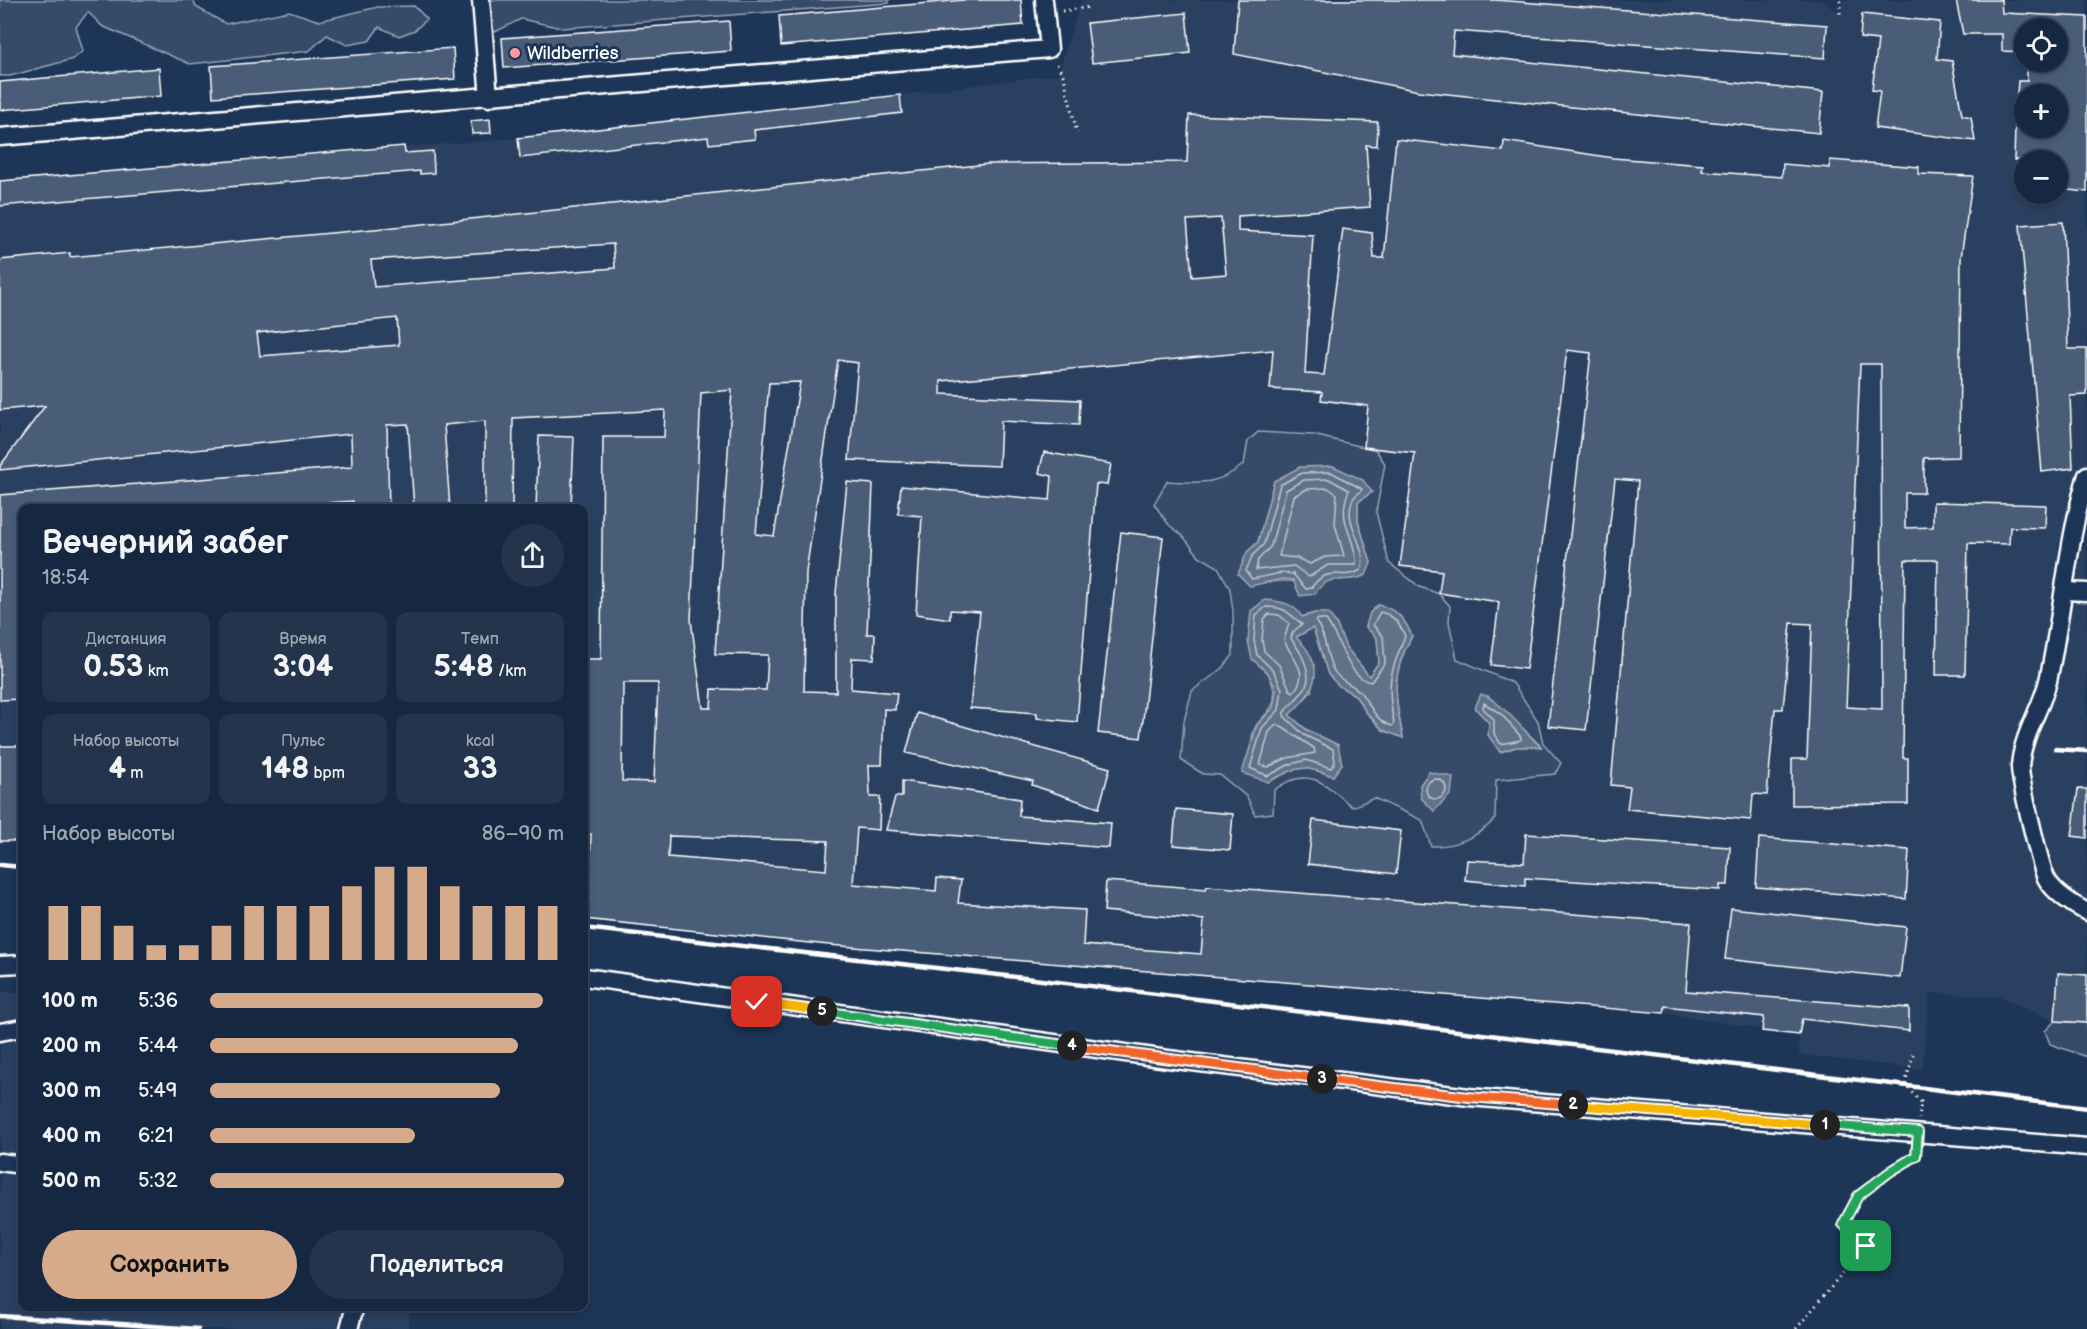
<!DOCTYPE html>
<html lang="ru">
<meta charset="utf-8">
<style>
body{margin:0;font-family:"Balsamiq Sans",sans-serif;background:#23344c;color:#f1f3f6;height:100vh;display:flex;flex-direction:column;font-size:22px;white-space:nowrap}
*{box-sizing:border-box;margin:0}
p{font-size:20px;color:#9ea6b1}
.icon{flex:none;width:33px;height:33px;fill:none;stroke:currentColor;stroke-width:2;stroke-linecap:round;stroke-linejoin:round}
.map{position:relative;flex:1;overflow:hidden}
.sheet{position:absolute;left:18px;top:504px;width:570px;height:807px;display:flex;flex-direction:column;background:#162841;border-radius:12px;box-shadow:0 3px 9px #0003,0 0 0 2px #35445a}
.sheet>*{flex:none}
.fabs{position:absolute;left:2014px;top:18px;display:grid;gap:12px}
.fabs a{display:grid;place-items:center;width:54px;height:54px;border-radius:50%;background:#162841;box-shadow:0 3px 9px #0003,0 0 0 2px #35445a;font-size:30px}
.pin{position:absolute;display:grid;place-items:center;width:51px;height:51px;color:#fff;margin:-26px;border-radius:12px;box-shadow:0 3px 9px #0006}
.km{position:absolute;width:30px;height:30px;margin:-15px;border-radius:50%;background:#222;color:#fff;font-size:16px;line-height:30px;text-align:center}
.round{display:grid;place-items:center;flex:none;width:63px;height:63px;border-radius:32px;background:#23344c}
.headline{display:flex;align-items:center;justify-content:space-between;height:102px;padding:0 24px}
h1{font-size:33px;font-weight:700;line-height:45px}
.stats{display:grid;grid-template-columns:repeat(3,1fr);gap:9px;height:102px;padding:6px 24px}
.stats div{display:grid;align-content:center;border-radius:12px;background:#23344c;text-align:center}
.stats b{font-size:30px;font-weight:700}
.stats small{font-size:16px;font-weight:400}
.stats p{font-size:16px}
.chart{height:168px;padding:12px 24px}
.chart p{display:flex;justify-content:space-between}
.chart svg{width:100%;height:108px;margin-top:6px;stroke:#d6ab8b;stroke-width:6}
.primary-button{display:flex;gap:12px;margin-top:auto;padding:12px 24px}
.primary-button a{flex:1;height:69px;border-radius:36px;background:#d6ab8b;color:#111;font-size:24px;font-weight:700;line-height:69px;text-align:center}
.primary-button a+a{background:#23344c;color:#f1f3f6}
ul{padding:0 24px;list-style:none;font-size:20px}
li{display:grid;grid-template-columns:96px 72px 1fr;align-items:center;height:45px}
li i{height:15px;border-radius:8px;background:#d6ab8b}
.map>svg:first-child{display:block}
</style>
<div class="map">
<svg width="2087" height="1329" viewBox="0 0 2087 1329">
<rect width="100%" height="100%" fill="#1d3557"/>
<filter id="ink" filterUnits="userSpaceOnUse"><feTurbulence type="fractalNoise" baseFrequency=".0167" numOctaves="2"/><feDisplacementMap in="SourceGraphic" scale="12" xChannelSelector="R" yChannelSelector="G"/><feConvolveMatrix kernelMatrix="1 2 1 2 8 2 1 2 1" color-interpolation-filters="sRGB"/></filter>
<g filter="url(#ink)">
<g fill="#2a4161" fill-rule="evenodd">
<path d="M 1081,0 L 1821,0 L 1840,14 L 1843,0 L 2087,0 L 2087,472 L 2057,549 L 2087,549 L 2087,1023 L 2055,1021 L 2001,997 L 1930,993 L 1922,1069 L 1799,1055 L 1799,1035 L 1664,1013 L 829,945 L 584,919 L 584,508 L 22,508 L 22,841 L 0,841 L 0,181 L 518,138 L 900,95 L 1058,74 ZM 2025,28 L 2058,28 L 2058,62 L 2025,62 ZM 2025,94 L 2058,94 L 2058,128 L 2025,128 ZM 2025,160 L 2058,160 L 2058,194 L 2025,194 ZM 1285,432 L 1341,440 L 1376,450 L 1385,464 L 1376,512 L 1389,563 L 1420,587 L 1439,594 L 1450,606 L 1449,622 L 1457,659 L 1513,683 L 1538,721 L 1543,743 L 1561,763 L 1536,775 L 1496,779 L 1496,790 L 1426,837 L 1422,820 L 1374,798 L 1342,798 L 1331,787 L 1312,776 L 1286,781 L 1273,790 L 1255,815 L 1247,797 L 1220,775 L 1203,774 L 1206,679 L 1223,668 L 1233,655 L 1230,589 L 1218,567 L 1199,556 L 1182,535 L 1169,525 L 1154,504 L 1167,481 L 1199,483 L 1226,479 L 1244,464 L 1248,441 Z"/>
<path d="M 0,991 L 22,994 L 22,1306 L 410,1307 L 409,1329 L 0,1329 Z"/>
</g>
<g fill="#364b69" stroke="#9aa5b4" stroke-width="1.5" fill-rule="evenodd">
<path d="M 0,0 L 193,0 L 196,7 L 226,24 L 289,11 L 319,21 L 378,7 L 414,6 L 427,19 L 415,30 L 399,36 L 379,27 L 369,41 L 347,45 L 327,35 L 309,51 L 190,64 L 102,26 L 88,12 L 76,27 L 83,51 L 73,59 L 10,76 L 0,76 Z"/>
<path d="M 487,0 L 889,0 L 889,3 L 562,28 L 521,19 L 495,32 L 489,22 Z"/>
<path d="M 1258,432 L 1313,435 L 1376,450 L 1385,464 L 1376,512 L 1389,563 L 1420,587 L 1439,594 L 1450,606 L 1449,622 L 1457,659 L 1513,683 L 1538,721 L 1543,743 L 1561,763 L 1555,774 L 1496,780 L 1495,819 C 1478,837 1455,847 1431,846 L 1422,820 L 1374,798 L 1352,807 C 1325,783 1308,765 1274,790 L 1273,813 L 1255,815 L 1247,797 L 1220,775 L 1203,774 L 1181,760 L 1184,721 L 1192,691 L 1223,668 L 1233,655 L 1233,612 L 1230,589 L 1218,567 L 1199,556 L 1182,535 L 1169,525 L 1154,504 L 1167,481 C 1201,483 1217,486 1244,464 L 1248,441 ZM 1274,481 L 1372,492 L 1358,502 L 1358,521 L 1371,563 L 1342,580 L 1332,578 C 1313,589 1290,576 1268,583 L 1247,552 L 1258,542 ZM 1378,605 L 1412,636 C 1390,674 1395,696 1403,737 L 1383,730 L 1366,712 L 1355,695 L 1339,686 L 1328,674 L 1313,628 L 1296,637 L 1312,691 L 1289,715 L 1307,730 L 1338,745 L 1333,776 C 1300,764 1299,766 1268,782 C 1264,771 1253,755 1252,743 C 1250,711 1289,718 1268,673 L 1301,617 L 1315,613 L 1336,623 L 1345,647 L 1369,677 L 1379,662 L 1377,638 L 1366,627 L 1370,613 ZM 1488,696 L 1541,746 L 1516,747 L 1500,752 L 1489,723 Z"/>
<path d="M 2055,1021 L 2087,1023 L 2087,1057 L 2050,1044 L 2045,1031 Z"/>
</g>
<g fill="#617289" stroke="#a0aab8" stroke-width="1.5">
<path d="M 1333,466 L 1363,480 L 1372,492 L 1358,502 L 1358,521 L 1371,563 L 1366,575 C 1344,586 1330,570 1315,594 L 1300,596 L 1293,580 L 1282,579 L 1250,586 L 1238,574 L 1247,552 L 1258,542 L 1274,481 L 1300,467 Z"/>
<path d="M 1265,600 C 1279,601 1295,603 1302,617 L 1315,613 L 1328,613 L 1336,623 L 1346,647 L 1369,676 L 1379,662 L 1377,638 L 1366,627 L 1370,613 L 1378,605 C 1397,609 1405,619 1412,636 C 1390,674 1395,697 1403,738 L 1383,730 L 1366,712 L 1355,695 L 1339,686 L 1328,674 L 1313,628 L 1296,637 C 1327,667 1317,690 1289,715 L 1307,730 L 1338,745 L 1342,764 L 1333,776 C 1300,764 1299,766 1268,782 L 1242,773 L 1257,725 L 1273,708 L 1276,689 L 1268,673 L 1252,659 L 1248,641 L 1251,611 Z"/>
<path d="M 1481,694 C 1498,698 1527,734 1541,747 L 1516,747 L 1500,752 L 1488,735 L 1489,723 L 1475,708 Z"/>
<path d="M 1429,772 L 1453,777 L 1451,794 L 1434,811 L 1421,798 L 1420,785 Z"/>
</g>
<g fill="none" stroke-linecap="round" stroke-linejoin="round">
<g stroke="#c0c7d0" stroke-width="1.5">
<path d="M 1331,472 L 1362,489 C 1360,493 1355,495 1353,499 C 1341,523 1370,548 1361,570 C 1341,582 1329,563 1311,588 L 1306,589 L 1293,574 L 1281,573 L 1252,579 L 1246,571 L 1252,556 L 1264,544 L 1280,485 L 1302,473 Z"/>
<path d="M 1329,479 L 1349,490 C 1335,523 1357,537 1356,565 L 1328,565 L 1309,577 L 1294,566 L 1256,570 L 1258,560 L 1271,546 L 1286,490 L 1304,480 Z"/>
<path d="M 1328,488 L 1337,494 L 1335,524 L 1344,556 L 1325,557 L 1310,564 L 1297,558 L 1279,556 L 1294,496 L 1307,489 Z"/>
<path d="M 1266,607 C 1287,607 1287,613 1302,624 L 1293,632 L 1291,638 C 1294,644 1298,648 1301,654 C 1317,686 1303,690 1284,712 L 1284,716 L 1304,735 L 1333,749 L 1335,762 L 1331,768 L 1306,760 L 1288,765 L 1268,776 L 1250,768 L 1262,728 L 1279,710 L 1282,689 L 1273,670 L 1257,655 L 1254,640 L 1256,615 Z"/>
<path d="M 1380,612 C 1393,614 1400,624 1405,636 C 1390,673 1386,683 1394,723 L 1392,726 C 1375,722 1370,703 1360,692 C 1352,683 1340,682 1334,671 C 1325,656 1327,636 1316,622 L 1318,619 L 1326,620 C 1339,635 1347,678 1371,682 L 1385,663 L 1383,636 L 1373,625 Z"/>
<path d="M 1269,614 L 1279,615 L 1289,623 L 1284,640 C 1291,658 1312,673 1293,692 L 1290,690 L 1279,665 L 1264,651 L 1262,640 L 1264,619 Z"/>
<path d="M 1484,703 L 1501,714 L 1521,737 L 1521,740 L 1501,744 L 1494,734 L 1494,720 L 1483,708 Z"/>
<path d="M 1277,724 L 1314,748 L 1315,753 L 1287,758 L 1268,767 L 1260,765 L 1269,732 Z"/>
<circle cx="1436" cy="789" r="10"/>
</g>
</g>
<g fill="#4a5d79" stroke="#fff" stroke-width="1.5" fill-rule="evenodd">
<path d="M 964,0 L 1021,0 L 1023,25 L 781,46 L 779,16 Z"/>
<path d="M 1238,0 L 1495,0 L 1827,25 L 1825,58 L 1454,31 L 1452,54 L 1823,92 L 1819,133 L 1419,91 L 1234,54 Z"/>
<path d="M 1956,0 L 2001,0 L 2002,13 L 2087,17 L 2087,192 L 2058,189 L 2058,160 L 2014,160 L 2015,128 L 2058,128 L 2058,94 L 2017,94 L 2018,81 L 2027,81 L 2027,62 L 2058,62 L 2058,28 L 2025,28 L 2025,52 L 2002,51 L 2002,34 L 1963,34 Z"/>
<path d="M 1186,13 L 1190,53 L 1092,63 L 1087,23 Z"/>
<path d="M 1862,14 L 1940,22 L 1937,59 L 1952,61 L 1962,115 L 1971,117 L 1975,141 L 1875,128 L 1880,91 L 1872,90 L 1878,40 L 1860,38 Z"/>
<path d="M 729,21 L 731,51 L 504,68 L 502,38 Z"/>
<path d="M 453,48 L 455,79 L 213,97 L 211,66 Z"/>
<path d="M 159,68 L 161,96 L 0,110 L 0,82 Z"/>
<path d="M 900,95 L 902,113 L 754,130 L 755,139 L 709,144 L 708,137 L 520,158 L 518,138 Z"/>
<path d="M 1189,115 L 1378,122 L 1377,146 L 1366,145 L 1370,207 L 1238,216 L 1238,231 L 1313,235 L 1305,374 L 1324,375 L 1343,229 L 1372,233 L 1374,258 L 1384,258 L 1396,139 L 1503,151 L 1504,141 L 1613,158 L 1703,165 L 1702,171 L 1782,177 L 1783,164 L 1830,168 L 1830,160 L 1919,167 L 1918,174 L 1973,176 L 1961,257 L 1959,457 L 1924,458 L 1924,493 L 1905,493 L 1905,528 L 1933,527 L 1933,502 L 2046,505 L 2045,528 L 2010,527 L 2009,544 L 1968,543 L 1965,675 L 1936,675 L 1938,560 L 1905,560 L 1903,758 L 1908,758 L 1908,804 L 1792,805 L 1792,759 L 1807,759 L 1812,624 L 1791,623 L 1783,709 L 1775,709 L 1767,795 L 1753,794 L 1751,820 L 1627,809 L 1630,787 L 1611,785 L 1638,481 L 1615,479 L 1586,730 L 1548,726 L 1591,353 L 1567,350 L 1526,669 L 1491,665 L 1499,602 L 1439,593 L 1442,571 L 1400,566 L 1415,453 L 1364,447 L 1368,406 L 1321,400 L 1322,392 L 1270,389 L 1273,350 L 941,381 L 941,394 L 1080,400 L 1079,425 L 1001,421 L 999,466 L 849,460 L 858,363 L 838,360 L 806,572 L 804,691 L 836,692 L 836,593 L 847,482 L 873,484 L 867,634 L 875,634 L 874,659 L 852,658 L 851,689 L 897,693 L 895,710 L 884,709 L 882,765 L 869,765 L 870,797 L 880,797 L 879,830 L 857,828 L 853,884 L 936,891 L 937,878 L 961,880 L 958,903 L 1085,910 L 1083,945 L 1201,954 L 1204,920 L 1104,911 L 1106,881 L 1206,889 L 1207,886 L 1691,923 L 1686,991 L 1909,1008 L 1909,1031 L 1802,1019 L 1799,1035 L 1762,1031 L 1764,1017 L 1665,1006 L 1664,1013 L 829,945 L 584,919 L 584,899 L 589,900 L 591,834 L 584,834 L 584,659 L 601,659 L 603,437 L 664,437 L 665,410 L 513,418 L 512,508 L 485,508 L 485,421 L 444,425 L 450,508 L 414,508 L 408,424 L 387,425 L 389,508 L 353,508 L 353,501 L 252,508 L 22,508 L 22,699 L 0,700 L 0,495 L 352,467 L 351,434 L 0,470 L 0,466 L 45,406 L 0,410 L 0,260 L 70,253 L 70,257 L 385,228 L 988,164 L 1187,162 ZM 1221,218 L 1226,274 L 1192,277 L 1187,220 ZM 613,244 L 615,268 L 374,287 L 371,260 ZM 397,318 L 399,345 L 260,356 L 257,333 ZM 1860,364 L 1881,364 L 1882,709 L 1846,707 ZM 800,382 L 774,536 L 756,534 L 769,383 ZM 732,390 L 715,654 L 768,655 L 766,690 L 712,689 L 711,708 L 703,708 L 691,620 L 701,393 ZM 623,683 L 658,683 L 654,782 L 622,781 ZM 669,836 L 828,841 L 826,870 L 668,857 Z"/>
<path d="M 490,119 L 491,133 L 472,134 L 471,121 Z"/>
<path d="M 404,146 L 405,153 L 433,151 L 434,173 L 420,174 L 420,171 L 0,206 L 0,181 Z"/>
<path d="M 2063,222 L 2068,349 L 2087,349 L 2087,395 L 2070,396 L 2073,468 L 2042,472 L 2020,225 Z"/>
<path d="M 539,436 L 574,437 L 571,508 L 536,508 Z"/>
<path d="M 1044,452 L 1111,464 L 1107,485 L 1096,484 L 1077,722 L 1037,718 L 1037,713 L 970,708 L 980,612 L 950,610 L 950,619 L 916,614 L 922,516 L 898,514 L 901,486 L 1050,500 L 1052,476 L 1039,473 Z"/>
<path d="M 1121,532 L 1163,537 L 1141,738 L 1098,733 Z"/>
<path d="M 917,713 L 1110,768 L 1099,808 L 1032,785 L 1033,781 L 906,753 Z"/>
<rect x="0" y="746" width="22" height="95"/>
<path d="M 902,781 L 1020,799 L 1019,816 L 1111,823 L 1109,848 L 886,830 L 895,797 L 902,797 Z"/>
<path d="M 2078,789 L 2087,789 L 2087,838 L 2072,836 Z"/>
<path d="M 1176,809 L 1233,814 L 1230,850 L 1173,845 Z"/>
<path d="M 1313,820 L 1401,831 L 1396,874 L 1308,864 Z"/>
<path d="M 1526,834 L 1730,847 L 1728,885 L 1720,885 L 1720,890 L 1525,878 L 1525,886 L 1465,880 L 1467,860 L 1524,863 Z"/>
<path d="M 1759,838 L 1909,850 L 1906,899 L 1756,887 Z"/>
<path d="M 1731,908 L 1906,927 L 1900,978 L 1725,959 Z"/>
<path d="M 2058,973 L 2087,975 L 2087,1023 L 2055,1021 Z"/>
</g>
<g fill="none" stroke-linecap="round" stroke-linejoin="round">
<defs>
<g id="minor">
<path d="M 481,0 L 489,98"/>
<path d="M 0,137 L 1049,49 L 1044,0"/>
<path d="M 2087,475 C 2067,542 2063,612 2048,681 C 2041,710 2022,735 2020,767 C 2020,781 2040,864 2046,878 C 2053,892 2073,905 2087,912"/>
<path d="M 2065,591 L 2087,592"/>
<path d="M 0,965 L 22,964"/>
<path d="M 584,977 L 1168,1059 L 1469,1097 L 2087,1147"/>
<path d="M 0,1032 L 22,1028"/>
<path d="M 0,1162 L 22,1165"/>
<path d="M 349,1329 L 355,1306"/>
</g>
</defs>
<use href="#minor" stroke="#fff" stroke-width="21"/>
<g stroke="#fff" stroke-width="3" stroke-dasharray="1.5 4.5" stroke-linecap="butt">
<path d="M 1840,0 L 1840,14"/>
<path d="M 1062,11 L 1090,7"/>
<path d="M 1057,64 L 1064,77 L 1077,133"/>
<path d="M 1913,1054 L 1905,1085 L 1921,1102 L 1919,1119"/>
<path d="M 1796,1329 L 1866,1246 L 1843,1224 L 1858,1196 L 1891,1171 L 1916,1156 L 1917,1149"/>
</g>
<use href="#minor" stroke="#1d3557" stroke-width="16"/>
<g stroke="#fff" stroke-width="4.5">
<path d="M 2055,749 L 2087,751"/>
<path d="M 0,865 L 22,867"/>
<path d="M 584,928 L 1025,978 L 2087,1108"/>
<path d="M 0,1316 L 198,1329"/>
</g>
</g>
</g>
<g fill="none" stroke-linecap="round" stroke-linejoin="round" filter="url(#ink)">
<defs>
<path id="split-1" d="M 1825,1125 L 1918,1132 L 1916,1156 L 1891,1171 L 1858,1196 L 1843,1224 L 1866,1246"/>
<path id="split-2" d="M 1573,1105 L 1825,1125"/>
<path id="split-3" d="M 1322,1079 L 1469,1097 L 1573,1105"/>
<path id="split-4" d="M 1072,1046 L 1322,1079"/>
<path id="split-5" d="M 822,1011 L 1072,1046"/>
<path id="split-6" d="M 757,1002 L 822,1011"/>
</defs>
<use href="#split-1" stroke="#fff" stroke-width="12"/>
<use href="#split-2" stroke="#fff" stroke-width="12"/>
<use href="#split-3" stroke="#fff" stroke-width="12"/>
<use href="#split-4" stroke="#fff" stroke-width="12"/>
<use href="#split-5" stroke="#fff" stroke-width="12"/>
<use href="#split-6" stroke="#fff" stroke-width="12"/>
<use href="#split-1" stroke="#22a559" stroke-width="8"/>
<use href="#split-2" stroke="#f5b400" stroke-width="8"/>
<use href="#split-3" stroke="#f0652b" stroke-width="8"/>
<use href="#split-4" stroke="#f0652b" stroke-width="8"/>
<use href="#split-5" stroke="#22a559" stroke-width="8"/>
<use href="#split-6" stroke="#f5b400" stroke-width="8"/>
</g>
<circle fill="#ff9aa2" stroke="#1d3557" stroke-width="2" cx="515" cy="53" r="6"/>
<g text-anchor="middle" stroke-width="6" stroke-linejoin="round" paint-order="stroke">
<g font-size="18" fill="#fff" stroke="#1d3557" text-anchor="start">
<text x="527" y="59">Wildberries</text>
</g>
</g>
</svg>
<div class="fabs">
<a><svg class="icon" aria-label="locate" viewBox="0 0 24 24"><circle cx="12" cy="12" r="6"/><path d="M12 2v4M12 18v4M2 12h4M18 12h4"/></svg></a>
<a>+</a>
<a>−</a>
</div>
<div class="pin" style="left:1866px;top:1246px;background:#1e9e55"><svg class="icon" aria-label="arrive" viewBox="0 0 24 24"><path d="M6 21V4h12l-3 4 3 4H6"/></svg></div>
<div class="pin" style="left:757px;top:1002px;background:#d93025"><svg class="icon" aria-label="check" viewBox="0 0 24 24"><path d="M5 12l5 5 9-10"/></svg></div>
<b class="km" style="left:1825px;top:1125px">1</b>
<b class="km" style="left:1573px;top:1105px">2</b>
<b class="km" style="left:1322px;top:1079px">3</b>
<b class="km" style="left:1072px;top:1046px">4</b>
<b class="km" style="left:822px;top:1011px">5</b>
<section class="sheet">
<div class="headline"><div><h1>Вечерний забег</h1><p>18:54</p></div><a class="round"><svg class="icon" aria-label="share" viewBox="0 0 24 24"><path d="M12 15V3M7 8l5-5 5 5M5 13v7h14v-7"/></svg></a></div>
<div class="stats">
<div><p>Дистанция</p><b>0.53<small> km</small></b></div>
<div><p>Время</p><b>3:04</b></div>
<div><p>Темп</p><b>5:48<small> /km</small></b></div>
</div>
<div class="stats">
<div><p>Набор высоты</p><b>4<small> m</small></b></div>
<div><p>Пульс</p><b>148<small> bpm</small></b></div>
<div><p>kcal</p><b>33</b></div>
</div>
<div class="chart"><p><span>Набор высоты</span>86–90 m</p>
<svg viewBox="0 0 160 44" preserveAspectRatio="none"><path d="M5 44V22M15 44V22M25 44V30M35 44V38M45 44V38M55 44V30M65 44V22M75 44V22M85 44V22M95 44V14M105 44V6M115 44V6M125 44V14M135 44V22M145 44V22M155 44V22"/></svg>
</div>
<ul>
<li><b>100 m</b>5:36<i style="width:94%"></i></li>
<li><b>200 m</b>5:44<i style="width:87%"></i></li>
<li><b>300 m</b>5:49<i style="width:82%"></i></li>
<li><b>400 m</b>6:21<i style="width:58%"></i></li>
<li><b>500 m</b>5:32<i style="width:100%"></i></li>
</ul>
<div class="primary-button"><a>Сохранить</a><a>Поделиться</a></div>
</section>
</div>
